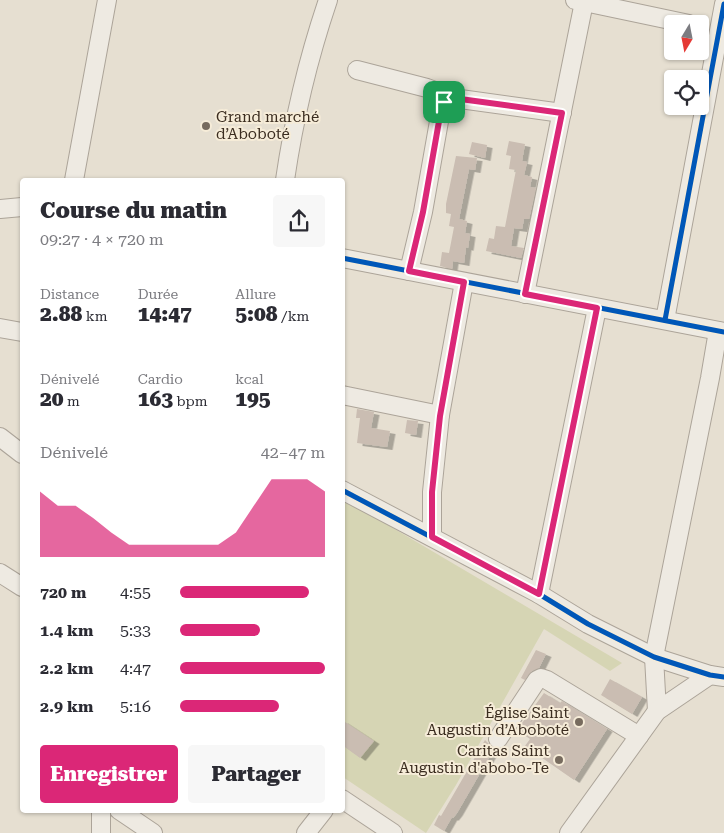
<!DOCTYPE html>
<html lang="fr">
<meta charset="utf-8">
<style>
body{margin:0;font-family:"Roboto Serif",serif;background:#f7f7f7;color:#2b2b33;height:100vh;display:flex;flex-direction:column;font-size:19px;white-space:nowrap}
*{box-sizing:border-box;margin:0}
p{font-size:16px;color:#7c7c81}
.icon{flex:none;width:28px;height:28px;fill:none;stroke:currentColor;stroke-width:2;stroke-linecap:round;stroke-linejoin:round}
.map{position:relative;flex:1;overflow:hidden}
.details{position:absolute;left:20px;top:178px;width:325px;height:635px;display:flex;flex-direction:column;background:#fff;border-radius:5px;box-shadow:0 1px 4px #0004}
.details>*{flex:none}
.needle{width:32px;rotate:190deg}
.buttons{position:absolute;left:664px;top:15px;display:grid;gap:10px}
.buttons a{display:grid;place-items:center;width:45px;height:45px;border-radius:5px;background:#fff;box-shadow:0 1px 4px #0004;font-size:25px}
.pin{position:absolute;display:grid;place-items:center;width:42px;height:42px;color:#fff;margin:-21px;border-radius:10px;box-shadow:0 2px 8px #0006}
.round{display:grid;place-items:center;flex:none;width:52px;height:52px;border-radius:5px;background:#f7f7f7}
.head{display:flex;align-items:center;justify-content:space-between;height:85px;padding:0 20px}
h1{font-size:22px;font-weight:800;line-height:38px}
.figures{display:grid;grid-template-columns:repeat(3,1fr);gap:8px;height:85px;padding:5px 20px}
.figures div{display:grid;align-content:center}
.figures b{font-size:21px;font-weight:800}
.figures small{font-size:14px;font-weight:400}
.figures p{font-size:14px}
.chart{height:140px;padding:10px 20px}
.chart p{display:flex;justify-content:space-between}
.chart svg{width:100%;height:90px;margin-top:5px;fill:#db2777;opacity:.7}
.cta{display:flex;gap:10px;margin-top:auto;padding:10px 20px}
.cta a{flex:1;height:58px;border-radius:5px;background:#db2777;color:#fff;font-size:20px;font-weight:800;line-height:58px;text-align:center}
.cta a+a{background:#f7f7f7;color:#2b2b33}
ul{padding:0 20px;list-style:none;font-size:16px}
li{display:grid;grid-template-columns:80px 60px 1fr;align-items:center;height:38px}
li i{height:12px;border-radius:6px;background:#db2777}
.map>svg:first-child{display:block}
</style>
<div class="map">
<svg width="724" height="833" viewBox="0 0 724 833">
<defs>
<filter id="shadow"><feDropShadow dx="5.5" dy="3" stdDeviation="0" flood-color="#0004"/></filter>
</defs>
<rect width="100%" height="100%" fill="#e6dfd1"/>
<path fill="#d6d5b4" d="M 342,498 L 622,663 L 610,671 L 544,629 L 456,785 L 426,833 L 343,777 Z"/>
<g fill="#cabdb2" filter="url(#shadow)">
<path d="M 509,141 L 525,144 L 522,161 L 527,162 L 524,175 L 532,177 L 530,187 L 536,188 L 529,219 L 524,219 L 522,229 L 514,228 L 511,246 L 524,248 L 521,258 L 486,251 L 489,238 L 494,239 L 496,226 L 505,227 L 516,170 L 509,169 L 511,156 L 506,155 Z"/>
<path d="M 472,142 L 487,145 L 485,158 L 469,154 Z"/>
<path d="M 456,156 L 477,158 L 475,170 L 469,169 L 459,219 L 467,221 L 465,233 L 470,234 L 468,248 L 466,247 L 464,263 L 453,261 L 452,269 L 440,266 L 442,252 L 449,253 L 454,227 L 449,226 L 451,214 L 446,213 L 446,204 Z"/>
<path d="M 357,409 L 374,412 L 371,428 L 390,431 L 387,447 L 357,443 L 360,418 L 356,418 Z"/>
<path d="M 407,420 L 418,421 L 416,435 L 405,433 Z"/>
<path d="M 536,650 L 546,654 L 539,668 L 532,671 L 525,680 L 521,678 Z"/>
<path d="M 610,679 L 642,697 L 632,714 L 601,695 Z"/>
<path d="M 544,693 L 560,703 L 562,701 L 607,729 L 574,780 L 525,746 L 530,739 L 517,730 Z"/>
<path d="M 342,720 L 374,741 L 360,758 L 342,745 Z"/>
<path d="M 485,740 L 494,749 L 457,813 L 453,818 L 452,817 L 444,831 L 434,825 L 439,815 L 441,816 Z"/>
</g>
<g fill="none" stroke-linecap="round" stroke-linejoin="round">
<defs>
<g id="minor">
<path d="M 575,0 L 689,24"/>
<path d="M 357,70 L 427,88 L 435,91 L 444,102"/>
<path d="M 74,180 L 107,0"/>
<path d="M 285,180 C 294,118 308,59 328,0"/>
<path d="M 0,209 L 22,207"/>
<path d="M 342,258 L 724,332"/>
<path d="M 409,271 L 423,212 L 441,110 L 444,102 L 453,98 L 562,113"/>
<path d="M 525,294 L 584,2"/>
<path d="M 665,320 L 724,4"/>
<path d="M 0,328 L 22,332"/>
<path d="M 342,395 L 440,415"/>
<path d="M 0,437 L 22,454"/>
<path d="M 342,490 L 539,594 L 588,624 L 654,657 L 710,675 L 724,677"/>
<path d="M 432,537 L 432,492 L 440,415 L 464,282"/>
<path d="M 0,573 L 22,587"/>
<path d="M 539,594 L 597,308"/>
<path d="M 657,711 L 654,657 L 710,378 L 718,331"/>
<path d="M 498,739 L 537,680 L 541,678 L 547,680 L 639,736"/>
<path d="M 342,799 L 393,833"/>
<path d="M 101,810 L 101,833"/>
<path d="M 119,810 L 153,833"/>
<path d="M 306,833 L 324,810"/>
<path d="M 569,833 L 657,711 L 710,675"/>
</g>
</defs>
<use href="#minor" stroke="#aca499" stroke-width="20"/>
<use href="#minor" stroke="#eeeae2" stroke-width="18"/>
<defs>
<g id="cycleway">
<path d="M 342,258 L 724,332"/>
<path d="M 665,320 L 724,4"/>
<path d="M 342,490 L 539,594 L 588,624 L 654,657 L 710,675 L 724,677"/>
</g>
</defs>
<use href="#cycleway" stroke="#f6ecd8" stroke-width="8"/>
<use href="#cycleway" stroke="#0057b8" stroke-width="5"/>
</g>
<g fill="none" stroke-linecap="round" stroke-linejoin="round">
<defs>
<path id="route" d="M 453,98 L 562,113 L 525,294 L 597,308 L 539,594 L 432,537 L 432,492 L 440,416 L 464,282 L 409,271 L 423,212 L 441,110 L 444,102 Z"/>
</defs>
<use href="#route" stroke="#fff" stroke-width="10"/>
<use href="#route" stroke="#db2777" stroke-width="6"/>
</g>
<g fill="#776b5e" stroke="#f6ecd8" stroke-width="2">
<circle cx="206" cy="126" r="5"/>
<circle cx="579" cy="722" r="5"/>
<circle cx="559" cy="760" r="5"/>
</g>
<g text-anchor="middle" stroke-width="4" stroke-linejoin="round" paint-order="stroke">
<g font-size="15" fill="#3b2d20" stroke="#f6ecd8" text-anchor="end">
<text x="216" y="122" text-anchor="start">Grand marché<tspan x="216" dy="17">d’Aboboté</tspan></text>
<text x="569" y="718">Église Saint<tspan x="569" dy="17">Augustin d’Aboboté</tspan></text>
<text x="549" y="756">Caritas Saint<tspan x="549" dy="17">Augustin d'abobo-Te</tspan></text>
</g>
</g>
</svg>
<div class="buttons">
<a><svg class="needle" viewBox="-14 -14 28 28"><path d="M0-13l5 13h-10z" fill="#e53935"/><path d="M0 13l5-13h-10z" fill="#7c7c81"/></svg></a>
<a><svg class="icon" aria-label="locate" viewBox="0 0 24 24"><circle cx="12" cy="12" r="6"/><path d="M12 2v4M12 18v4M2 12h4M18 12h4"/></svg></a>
</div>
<div class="pin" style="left:444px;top:102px;background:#1e9e55"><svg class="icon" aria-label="arrive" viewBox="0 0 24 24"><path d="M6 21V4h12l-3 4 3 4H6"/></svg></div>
<section class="details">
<div class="head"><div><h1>Course du matin</h1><p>09:27 · 4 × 720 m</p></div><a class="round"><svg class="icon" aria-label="share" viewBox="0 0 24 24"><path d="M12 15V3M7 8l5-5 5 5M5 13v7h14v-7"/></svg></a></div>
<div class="figures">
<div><p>Distance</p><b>2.88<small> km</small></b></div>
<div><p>Durée</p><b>14:47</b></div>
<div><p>Allure</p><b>5:08<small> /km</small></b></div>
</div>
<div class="figures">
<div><p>Dénivelé</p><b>20<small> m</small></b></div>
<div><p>Cardio</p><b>163<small> bpm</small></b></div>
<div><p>kcal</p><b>195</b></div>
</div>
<div class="chart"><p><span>Dénivelé</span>42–47 m</p>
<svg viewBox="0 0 160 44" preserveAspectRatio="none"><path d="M0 44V12L10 19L20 19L30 25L40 32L50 38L60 38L70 38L80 38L90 38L100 38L110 32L120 19L130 6L140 6L150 6L160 12V44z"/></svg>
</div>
<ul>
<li><b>720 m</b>4:55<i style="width:89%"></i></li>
<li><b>1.4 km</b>5:33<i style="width:55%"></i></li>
<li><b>2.2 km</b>4:47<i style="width:100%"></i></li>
<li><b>2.9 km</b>5:16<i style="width:68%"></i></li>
</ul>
<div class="cta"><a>Enregistrer</a><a>Partager</a></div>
</section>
</div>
